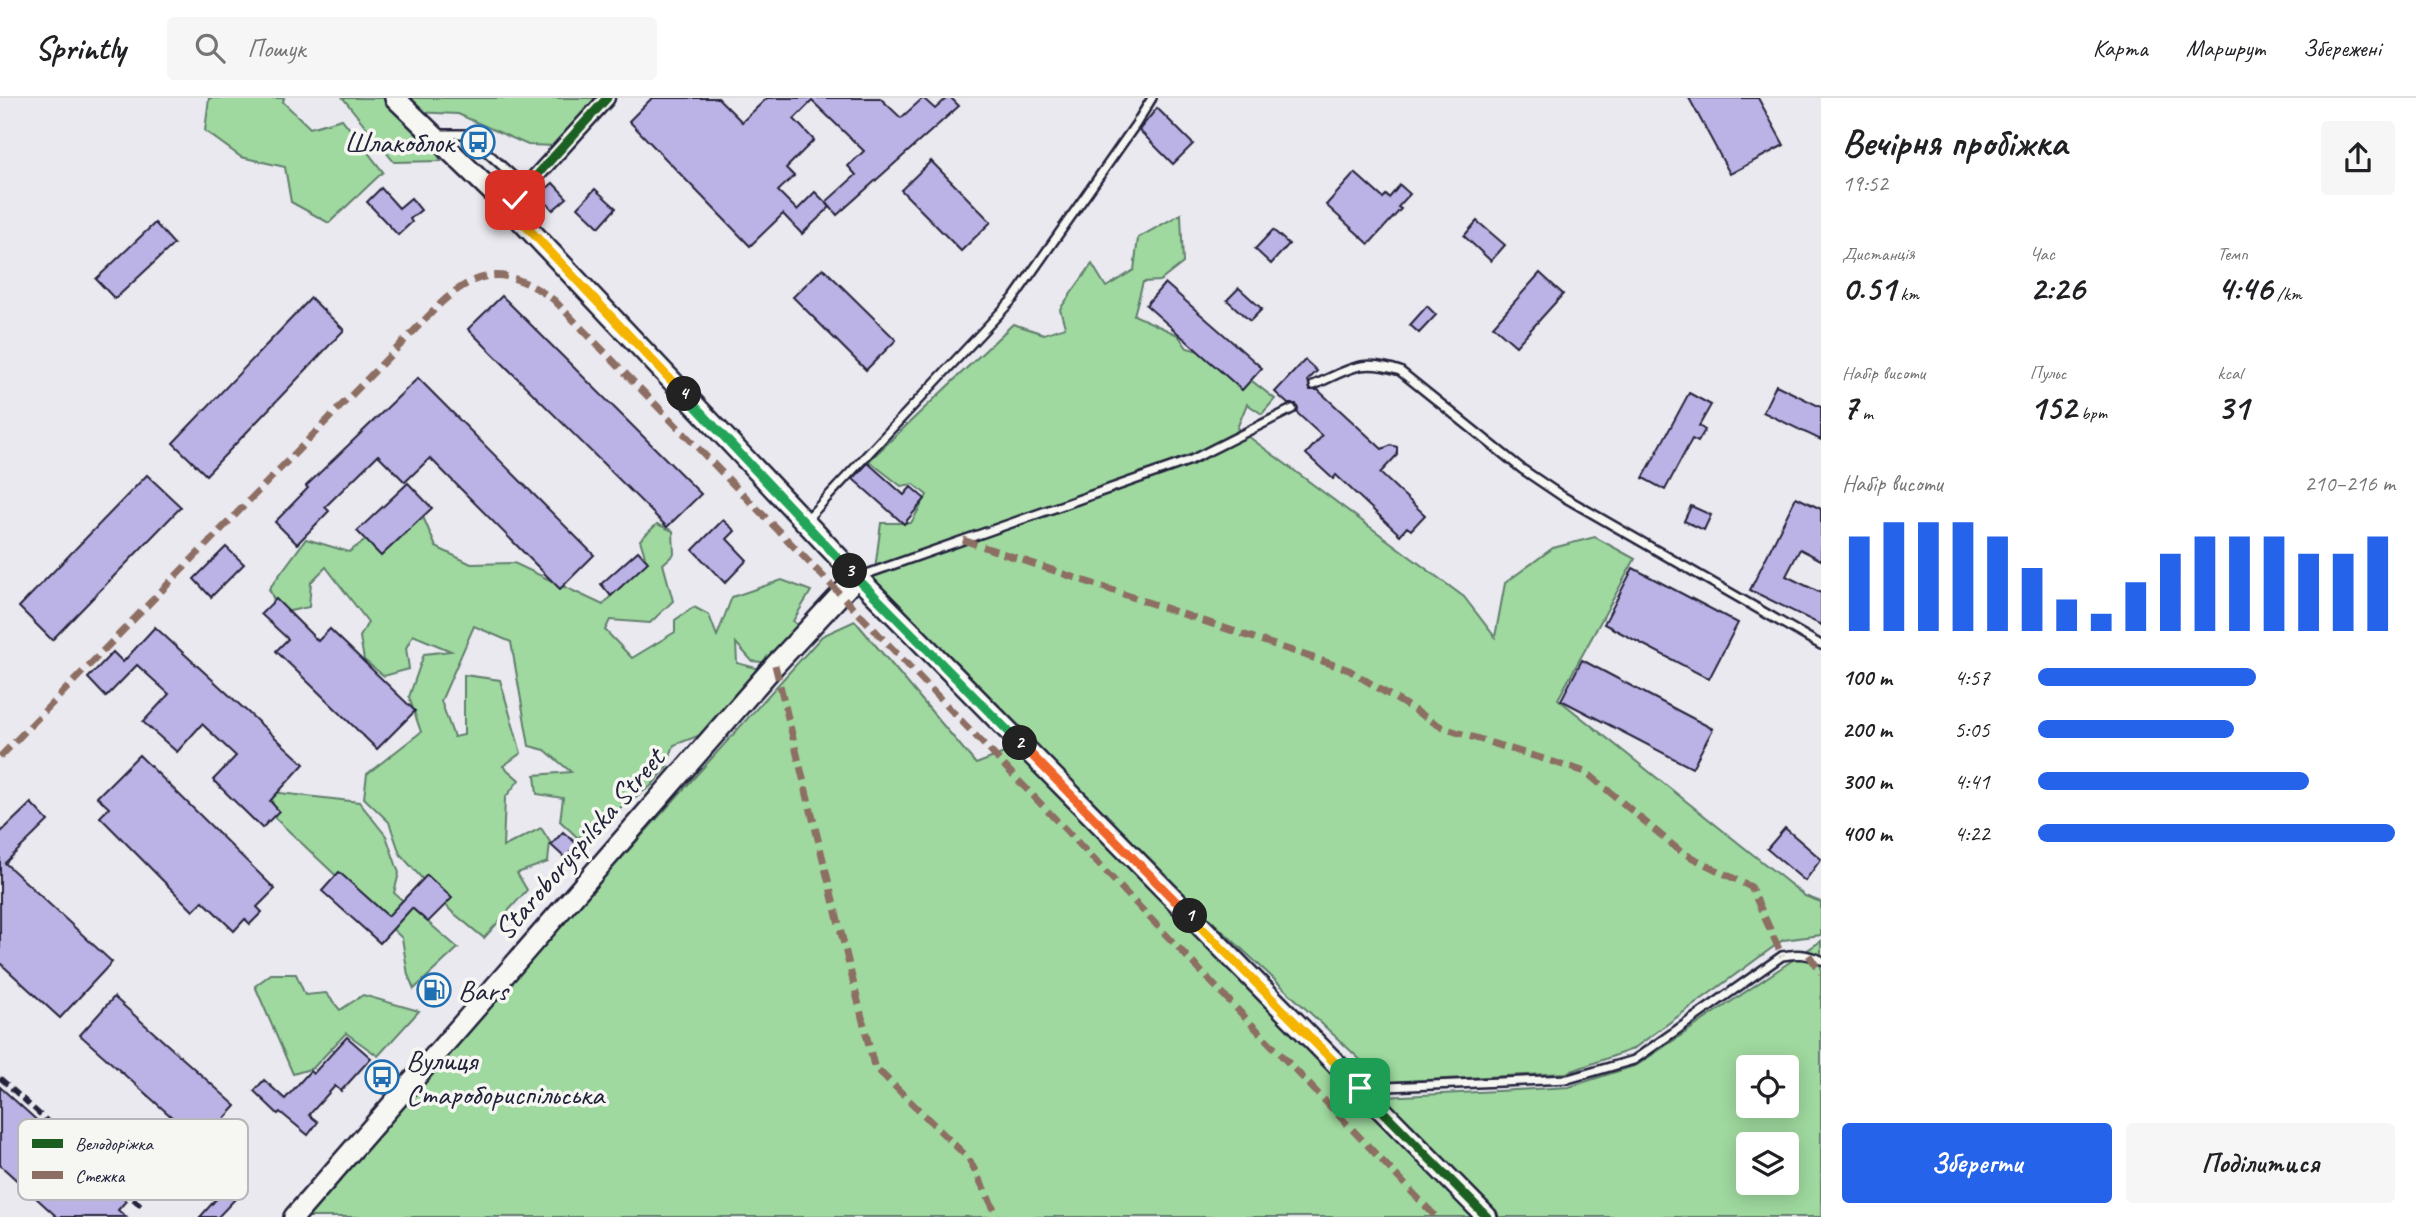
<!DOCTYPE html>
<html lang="uk">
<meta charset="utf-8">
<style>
body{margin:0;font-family:Caveat,sans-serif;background:#f6f6f6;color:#202124;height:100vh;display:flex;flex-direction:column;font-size:26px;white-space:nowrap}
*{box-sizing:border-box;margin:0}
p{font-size:23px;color:#757577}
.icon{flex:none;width:38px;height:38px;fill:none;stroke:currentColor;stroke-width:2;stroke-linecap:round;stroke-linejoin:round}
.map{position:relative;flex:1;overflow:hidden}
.sheet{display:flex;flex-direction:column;background:#fff;width:595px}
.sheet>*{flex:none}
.fabs{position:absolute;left:1736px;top:957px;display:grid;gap:14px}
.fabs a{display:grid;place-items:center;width:63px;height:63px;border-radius:7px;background:#fff;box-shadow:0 4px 18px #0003;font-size:35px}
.pin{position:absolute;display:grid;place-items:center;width:60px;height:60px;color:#fff;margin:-30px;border-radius:14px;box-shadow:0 4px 10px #0006}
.km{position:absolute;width:35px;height:35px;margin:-18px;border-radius:50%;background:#222;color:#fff;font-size:19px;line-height:35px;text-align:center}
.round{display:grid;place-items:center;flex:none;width:74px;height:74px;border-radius:7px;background:#f6f6f6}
.head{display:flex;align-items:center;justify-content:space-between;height:119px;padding:0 21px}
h1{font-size:38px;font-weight:700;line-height:52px}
.figures{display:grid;grid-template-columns:repeat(3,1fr);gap:10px;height:119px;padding:7px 21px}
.figures div{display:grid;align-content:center}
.figures b{font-size:35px;font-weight:700}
.figures small{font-size:19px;font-weight:400}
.figures p{font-size:19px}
.chart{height:196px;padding:14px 21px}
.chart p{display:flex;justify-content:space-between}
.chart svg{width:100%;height:126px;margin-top:7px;stroke:#2563eb;stroke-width:6}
.button{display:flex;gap:14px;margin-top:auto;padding:14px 21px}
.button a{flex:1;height:80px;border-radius:7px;background:#2563eb;color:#fff;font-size:28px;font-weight:700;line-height:80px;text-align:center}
.button a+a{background:#f6f6f6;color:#202124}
ul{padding:0 21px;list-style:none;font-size:23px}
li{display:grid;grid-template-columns:112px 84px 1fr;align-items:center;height:52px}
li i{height:18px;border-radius:9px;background:#2563eb}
header{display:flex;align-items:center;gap:42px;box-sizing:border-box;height:98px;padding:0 35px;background:#fff;border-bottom:2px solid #e0e0e0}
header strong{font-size:33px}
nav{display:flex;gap:38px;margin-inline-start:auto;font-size:24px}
.search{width:490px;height:63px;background:#f6f6f6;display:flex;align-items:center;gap:18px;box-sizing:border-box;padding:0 24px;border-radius:7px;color:#757577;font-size:26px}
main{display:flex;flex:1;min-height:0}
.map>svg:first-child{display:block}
</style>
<header>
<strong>Sprintly</strong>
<div class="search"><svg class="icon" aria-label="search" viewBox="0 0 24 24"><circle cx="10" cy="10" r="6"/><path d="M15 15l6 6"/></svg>Пошук</div>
<nav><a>Карта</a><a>Маршрут</a><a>Збережені</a></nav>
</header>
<main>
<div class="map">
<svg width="1821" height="1119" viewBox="0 0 1821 1119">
<rect width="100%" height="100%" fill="#eae9ef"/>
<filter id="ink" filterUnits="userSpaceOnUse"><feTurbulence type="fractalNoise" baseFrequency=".0143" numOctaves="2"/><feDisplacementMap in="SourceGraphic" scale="14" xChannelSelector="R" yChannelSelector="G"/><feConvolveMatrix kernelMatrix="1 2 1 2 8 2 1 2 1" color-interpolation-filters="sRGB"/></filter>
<g filter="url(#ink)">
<g fill="#9fd99f" stroke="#607e6d" stroke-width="2" fill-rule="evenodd">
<path d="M 209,0 L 284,0 L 283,4 L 310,30 L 342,21 L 383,74 L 329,125 L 291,104 L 285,69 L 241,59 L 205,33 Z"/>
<path d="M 343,0 L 600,0 L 557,48 L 528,47 L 458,16 L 414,14 L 441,63 L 394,64 Z"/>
<path d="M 1181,116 L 1183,165 L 1160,183 L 1143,184 L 1134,217 L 1178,237 L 1187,250 L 1221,259 L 1275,301 L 1262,316 L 1247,306 L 1237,330 L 1464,499 L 1495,539 L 1505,485 L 1553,450 L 1595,439 L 1635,461 L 1558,601 L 1805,798 L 1821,804 L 1821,837 L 1783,842 L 1633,951 L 1566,975 L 1384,984 L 1104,722 L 873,487 L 881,425 L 911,425 L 927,397 L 913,386 L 901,388 L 869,363 L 1013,226 L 1044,236 L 1065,229 L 1060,211 L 1092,166 L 1106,189 L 1134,172 L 1138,140 Z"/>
<path d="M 424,421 L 436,449 L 471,466 L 514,465 L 603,507 L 645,458 L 640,442 L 657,426 L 673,433 L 674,456 L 663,466 L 673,503 L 650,525 L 610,522 L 605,532 L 632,560 L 675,534 L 675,522 L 694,509 L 709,517 L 717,538 L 732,499 L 782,482 L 811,493 L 793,523 L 803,533 L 772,565 L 752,563 L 736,545 L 737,565 L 756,570 L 753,586 L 706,635 L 674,647 L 666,671 L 651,688 L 578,740 L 560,723 L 563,700 L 537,696 L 535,677 L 571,674 L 545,652 L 529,648 L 511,544 L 474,528 L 441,603 L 454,639 L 464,637 L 464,577 L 500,582 L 521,655 L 503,668 L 519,682 L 505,700 L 503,749 L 541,730 L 550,744 L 548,764 L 517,775 L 527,792 L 484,840 L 451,813 L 400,756 L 389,724 L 364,700 L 367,676 L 421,634 L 409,599 L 424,556 L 451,553 L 413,537 L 406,550 L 409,571 L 384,578 L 364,562 L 360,539 L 368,524 L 326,469 L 311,484 L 309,509 L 280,515 L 269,491 L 306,441 L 349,454 C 372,436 395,424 424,421 Z"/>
<path d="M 855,523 L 976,666 L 1017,650 L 1385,999 L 1569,989 L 1637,967 L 1821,843 L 1821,1119 L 300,1119 L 423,980 L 822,538 ZM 1748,970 L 1787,970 L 1787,1008 L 1748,1008 ZM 1748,1046 L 1787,1046 L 1787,1085 L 1748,1085 Z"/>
<path d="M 271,694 L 359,704 L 386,738 L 399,775 L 394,795 L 458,850 L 414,891 L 408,877 L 402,840 L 275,720 Z"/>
<path d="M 271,876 L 296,876 L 305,897 L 326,895 L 340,912 L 363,897 L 419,913 L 378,958 L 346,935 L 313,970 L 293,976 L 255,888 Z"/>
</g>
<g fill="#bbb3e5" stroke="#22223b" stroke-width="2">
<path d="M 652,0 L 718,0 L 742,24 L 767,0 L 880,0 L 901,20 L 923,0 L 935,11 L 947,0 L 951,0 L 959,8 L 837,117 L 826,104 L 856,77 L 848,68 L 864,53 L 812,3 L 794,21 L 814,42 L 786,70 L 794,78 L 778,93 L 797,112 L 815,94 L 830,109 L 802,136 L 783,116 L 750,148 L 629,23 Z"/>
<path d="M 1689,0 L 1758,0 L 1784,47 L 1730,76 Z"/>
<path d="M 1157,10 L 1193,46 L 1173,66 L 1139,32 Z"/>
<path d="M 931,63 L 991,124 L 961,153 L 901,92 Z"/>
<path d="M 1355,75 L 1383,100 L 1386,97 L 1389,100 L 1400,87 L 1410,96 L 1398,109 L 1401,111 L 1369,146 L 1326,107 Z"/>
<path d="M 553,85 L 567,100 L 553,112 L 539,97 Z"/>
<path d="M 381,90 L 399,110 L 411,100 L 421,112 L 410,121 L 412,124 L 398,137 L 367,104 Z"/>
<path d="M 595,91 L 616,110 L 599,129 L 578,109 Z"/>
<path d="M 1477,123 L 1505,147 L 1491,163 L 1464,138 Z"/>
<path d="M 155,125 L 174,146 L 115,201 L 96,181 Z"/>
<path d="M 1273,132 L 1289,146 L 1271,166 L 1255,151 Z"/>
<path d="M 823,170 L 896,242 L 866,272 L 793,199 Z"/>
<path d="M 1540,175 L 1563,196 L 1516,248 L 1493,228 Z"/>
<path d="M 1165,185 L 1262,270 L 1242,292 L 1146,207 Z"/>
<path d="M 1239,190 L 1262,211 L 1250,223 L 1227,202 Z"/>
<path d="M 502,198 L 701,396 L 667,429 L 468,231 Z"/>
<path d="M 311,200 L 344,232 L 206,377 L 173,345 Z"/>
<path d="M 1427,208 L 1436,217 L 1419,235 L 1410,227 Z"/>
<path d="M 1305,262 L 1317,273 L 1308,282 L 1310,292 L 1318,292 L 1382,351 L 1391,347 L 1397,349 L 1397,357 L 1380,375 L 1425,417 L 1411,432 L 1407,429 L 1400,437 L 1336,377 L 1333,381 L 1306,356 L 1322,338 L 1297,315 L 1298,311 L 1296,306 L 1288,306 L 1275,294 Z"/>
<path d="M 418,280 L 594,457 L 560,491 L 430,360 L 405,384 L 378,357 L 325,409 L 329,413 L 297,446 L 275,424 L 308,390 L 306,388 Z"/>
<path d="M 1776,287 L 1821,309 L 1821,342 L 1763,314 Z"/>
<path d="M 1689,295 L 1711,307 L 1699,328 L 1705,332 L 1698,344 L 1692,341 L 1665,392 L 1643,380 Z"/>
<path d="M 868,365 L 904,397 L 911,389 L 925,401 L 904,426 L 853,381 Z"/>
<path d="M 147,377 L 181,409 L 52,542 L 19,509 Z"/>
<path d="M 408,385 L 432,410 L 381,458 L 357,433 Z"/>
<path d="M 1796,399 L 1821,411 L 1821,462 L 1800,451 L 1786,478 L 1821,495 L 1821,527 L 1750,492 Z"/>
<path d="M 1691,408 L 1711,417 L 1704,432 L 1684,423 Z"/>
<path d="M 723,422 L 735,433 L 727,441 L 747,462 L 725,485 L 693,452 Z"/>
<path d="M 226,449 L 244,466 L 211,499 L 194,481 Z"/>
<path d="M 638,453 L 648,464 L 611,498 L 601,486 Z"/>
<path d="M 1633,470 L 1738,525 L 1709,581 L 1604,526 Z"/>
<path d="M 276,501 L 318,543 L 330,531 L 415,613 L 377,651 L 276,553 L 288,541 L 261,516 Z"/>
<path d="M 155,529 L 304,666 L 270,703 L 279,713 L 262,730 L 213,682 L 236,658 L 202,626 L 177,654 L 143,624 L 169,596 L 137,567 L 106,599 L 88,580 L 113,554 L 123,564 Z"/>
<path d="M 1582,562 L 1713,631 L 1692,670 L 1561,602 Z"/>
<path d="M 139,657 L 275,791 L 257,809 L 262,814 L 250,826 L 245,821 L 234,833 L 203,803 L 193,813 L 100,719 L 109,710 L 97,699 Z"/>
<path d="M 31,705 L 48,723 L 5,765 L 112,864 L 60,920 L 0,865 L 0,735 Z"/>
<path d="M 1785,730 L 1821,761 L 1805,783 L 1767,751 Z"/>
<path d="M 563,734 L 577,746 L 565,760 L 551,747 Z"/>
<path d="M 339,774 L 388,818 L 427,777 L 452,800 L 428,824 L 412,810 L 380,845 L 322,793 Z"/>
<path d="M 114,899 L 236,1008 L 216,1030 L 223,1036 L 212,1048 L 205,1042 L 202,1046 L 80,937 Z"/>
<path d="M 347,939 L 371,960 L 341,993 L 335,988 L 309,1017 L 318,1024 L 308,1037 L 280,1014 L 278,1016 L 254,993 L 264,982 L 285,1001 L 310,973 L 313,976 Z"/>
<path d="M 0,989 L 126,1103 L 118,1112 L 126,1119 L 57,1119 L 0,1067 Z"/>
<path d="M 227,1089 L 238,1098 L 218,1119 L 200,1119 Z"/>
</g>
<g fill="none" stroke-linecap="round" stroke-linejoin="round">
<defs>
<g id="lane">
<path d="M 439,36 L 467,36 L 525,89"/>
<path d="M 1314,287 C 1350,271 1360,260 1400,273 L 1522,371 L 1562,398 L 1821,547"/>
<path d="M 807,421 L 1013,201 L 1136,26 L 1152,0"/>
<path d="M 861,478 L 1191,362 L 1292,311"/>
<path d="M 1365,990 L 1568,981 L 1634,962 L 1782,858 C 1797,855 1807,856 1821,862"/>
</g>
<path id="street" d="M 508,109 L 607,0"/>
<g id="secondary">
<path d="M 395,0 L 508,109 L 857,479 L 1487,1119"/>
<path d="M 294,1119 L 775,567 L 857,479"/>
</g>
</defs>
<use href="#lane" stroke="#22223b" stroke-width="12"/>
<use href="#street" stroke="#22223b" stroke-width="19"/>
<use href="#secondary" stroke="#22223b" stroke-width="24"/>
<use href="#lane" stroke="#f6f6f2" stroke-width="7"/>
<use href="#street" stroke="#f6f6f2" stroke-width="14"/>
<use href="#secondary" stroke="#f6f6f2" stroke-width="19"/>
<path stroke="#22223b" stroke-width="5" stroke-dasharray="10 5" stroke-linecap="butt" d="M 0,980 L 142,1109"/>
<g stroke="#8d6e63" stroke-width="7" stroke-dasharray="14 7" stroke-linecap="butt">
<path d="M 963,442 L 1349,572 L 1443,630 L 1586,674 L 1681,754 L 1751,789 L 1782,858"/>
<path d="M 775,567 L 874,968 L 969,1061 L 998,1119"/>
<path d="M 0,659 L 441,205 C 482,167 511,171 554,202 L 841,497 L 1436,1119"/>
<path d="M 1809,857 L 1821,875"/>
</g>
<defs>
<g id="cycleway">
<path d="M 508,109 L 607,0"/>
<path d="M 857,479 L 1487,1119"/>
</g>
</defs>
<use href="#cycleway" stroke="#f6f6f2" stroke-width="13"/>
<use href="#cycleway" stroke="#1b5e20" stroke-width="9"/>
</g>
</g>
<g fill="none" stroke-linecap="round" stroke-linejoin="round" filter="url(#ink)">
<defs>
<path id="split-1" d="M 1190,818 L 1360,990"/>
<path id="split-2" d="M 1020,645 L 1190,818"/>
<path id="split-3" d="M 850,473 L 1020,645"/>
<path id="split-4" d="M 684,296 L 850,473"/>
<path id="split-5" d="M 515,102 L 508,109 L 684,296"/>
</defs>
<use href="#split-1" stroke="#fff" stroke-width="14"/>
<use href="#split-2" stroke="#fff" stroke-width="14"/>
<use href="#split-3" stroke="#fff" stroke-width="14"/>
<use href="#split-4" stroke="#fff" stroke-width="14"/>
<use href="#split-5" stroke="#fff" stroke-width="14"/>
<use href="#split-1" stroke="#f5b400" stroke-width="9"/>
<use href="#split-2" stroke="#f0652b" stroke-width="9"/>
<use href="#split-3" stroke="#22a559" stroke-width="9"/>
<use href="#split-4" stroke="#22a559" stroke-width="9"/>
<use href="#split-5" stroke="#f5b400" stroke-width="9"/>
</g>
<defs>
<symbol id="bus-ring" viewBox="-11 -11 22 22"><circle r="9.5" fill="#f6f6f2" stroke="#1f6fb2" stroke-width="1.5"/><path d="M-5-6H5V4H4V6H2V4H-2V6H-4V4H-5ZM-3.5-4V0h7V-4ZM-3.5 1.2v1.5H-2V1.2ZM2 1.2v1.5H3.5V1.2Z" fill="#1f6fb2"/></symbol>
<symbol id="fuel-ring" viewBox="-11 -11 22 22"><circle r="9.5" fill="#f6f6f2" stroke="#1f6fb2" stroke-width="1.5"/><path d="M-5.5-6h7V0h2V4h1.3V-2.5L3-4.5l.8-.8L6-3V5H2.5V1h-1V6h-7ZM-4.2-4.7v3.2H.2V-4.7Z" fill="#1f6fb2"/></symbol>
</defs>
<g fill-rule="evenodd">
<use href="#bus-ring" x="459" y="25" width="38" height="38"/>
<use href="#fuel-ring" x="415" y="873" width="38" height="38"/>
<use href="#bus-ring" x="363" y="960" width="38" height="38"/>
</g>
<g text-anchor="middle" stroke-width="7" stroke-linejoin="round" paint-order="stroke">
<g font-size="30" fill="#22223b" stroke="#f6f6f2" text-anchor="start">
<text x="454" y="54" text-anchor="end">Шлакоблок</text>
<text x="458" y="902">Bars</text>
<text x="406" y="972">Вулиця<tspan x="406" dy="34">Старобориспільська</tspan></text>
</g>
<g font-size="30" fill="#22223b" stroke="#f6f6f2">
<text transform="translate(579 746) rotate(-49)" y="10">Staroboryspilska Street</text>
</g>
</g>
<rect x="18" y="1021" width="230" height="81" rx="10" fill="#f6f6f2" stroke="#b6b6bb" stroke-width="2"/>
<rect x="32" y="1041" width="31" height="9" fill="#1b5e20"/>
<rect x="32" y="1073" width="31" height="8" fill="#8d6e63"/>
<g font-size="19" fill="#22223b">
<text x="75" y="1052">Велодоріжка</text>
<text x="75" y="1084">Стежка</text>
</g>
</svg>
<div class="fabs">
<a><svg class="icon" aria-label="locate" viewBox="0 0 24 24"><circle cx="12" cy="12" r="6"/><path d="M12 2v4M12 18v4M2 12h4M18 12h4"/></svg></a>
<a><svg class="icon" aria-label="layers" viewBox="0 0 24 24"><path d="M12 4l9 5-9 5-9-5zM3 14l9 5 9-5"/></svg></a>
</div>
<div class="pin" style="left:1360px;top:990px;background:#1e9e55"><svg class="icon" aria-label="arrive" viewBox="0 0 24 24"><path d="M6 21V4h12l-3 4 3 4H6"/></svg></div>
<div class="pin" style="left:515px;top:102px;background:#d93025"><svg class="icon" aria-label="check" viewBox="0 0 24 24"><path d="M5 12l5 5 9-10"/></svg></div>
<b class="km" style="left:1190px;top:818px">1</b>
<b class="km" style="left:1020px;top:645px">2</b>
<b class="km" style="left:850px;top:473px">3</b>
<b class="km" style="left:684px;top:296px">4</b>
</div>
<section class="sheet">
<div class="head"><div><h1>Вечірня пробіжка</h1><p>19:52</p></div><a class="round"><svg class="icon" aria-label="share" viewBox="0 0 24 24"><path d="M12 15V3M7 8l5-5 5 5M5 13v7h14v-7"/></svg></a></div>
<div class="figures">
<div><p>Дистанція</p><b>0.51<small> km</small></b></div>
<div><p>Час</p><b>2:26</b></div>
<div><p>Темп</p><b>4:46<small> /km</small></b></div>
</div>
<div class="figures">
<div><p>Набір висоти</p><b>7<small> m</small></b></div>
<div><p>Пульс</p><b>152<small> bpm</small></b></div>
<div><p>kcal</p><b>31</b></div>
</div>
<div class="chart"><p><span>Набір висоти</span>210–216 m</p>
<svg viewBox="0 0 160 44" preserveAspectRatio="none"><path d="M5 44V11M15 44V6M25 44V6M35 44V6M45 44V11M55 44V22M65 44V33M75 44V38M85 44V27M95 44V17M105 44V11M115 44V11M125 44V11M135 44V17M145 44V17M155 44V11"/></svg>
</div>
<ul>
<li><b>100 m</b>4:57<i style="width:61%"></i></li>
<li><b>200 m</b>5:05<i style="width:55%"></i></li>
<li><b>300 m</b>4:41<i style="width:76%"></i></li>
<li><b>400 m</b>4:22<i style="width:100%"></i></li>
</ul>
<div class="button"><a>Зберегти</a><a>Поділитися</a></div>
</section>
</main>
